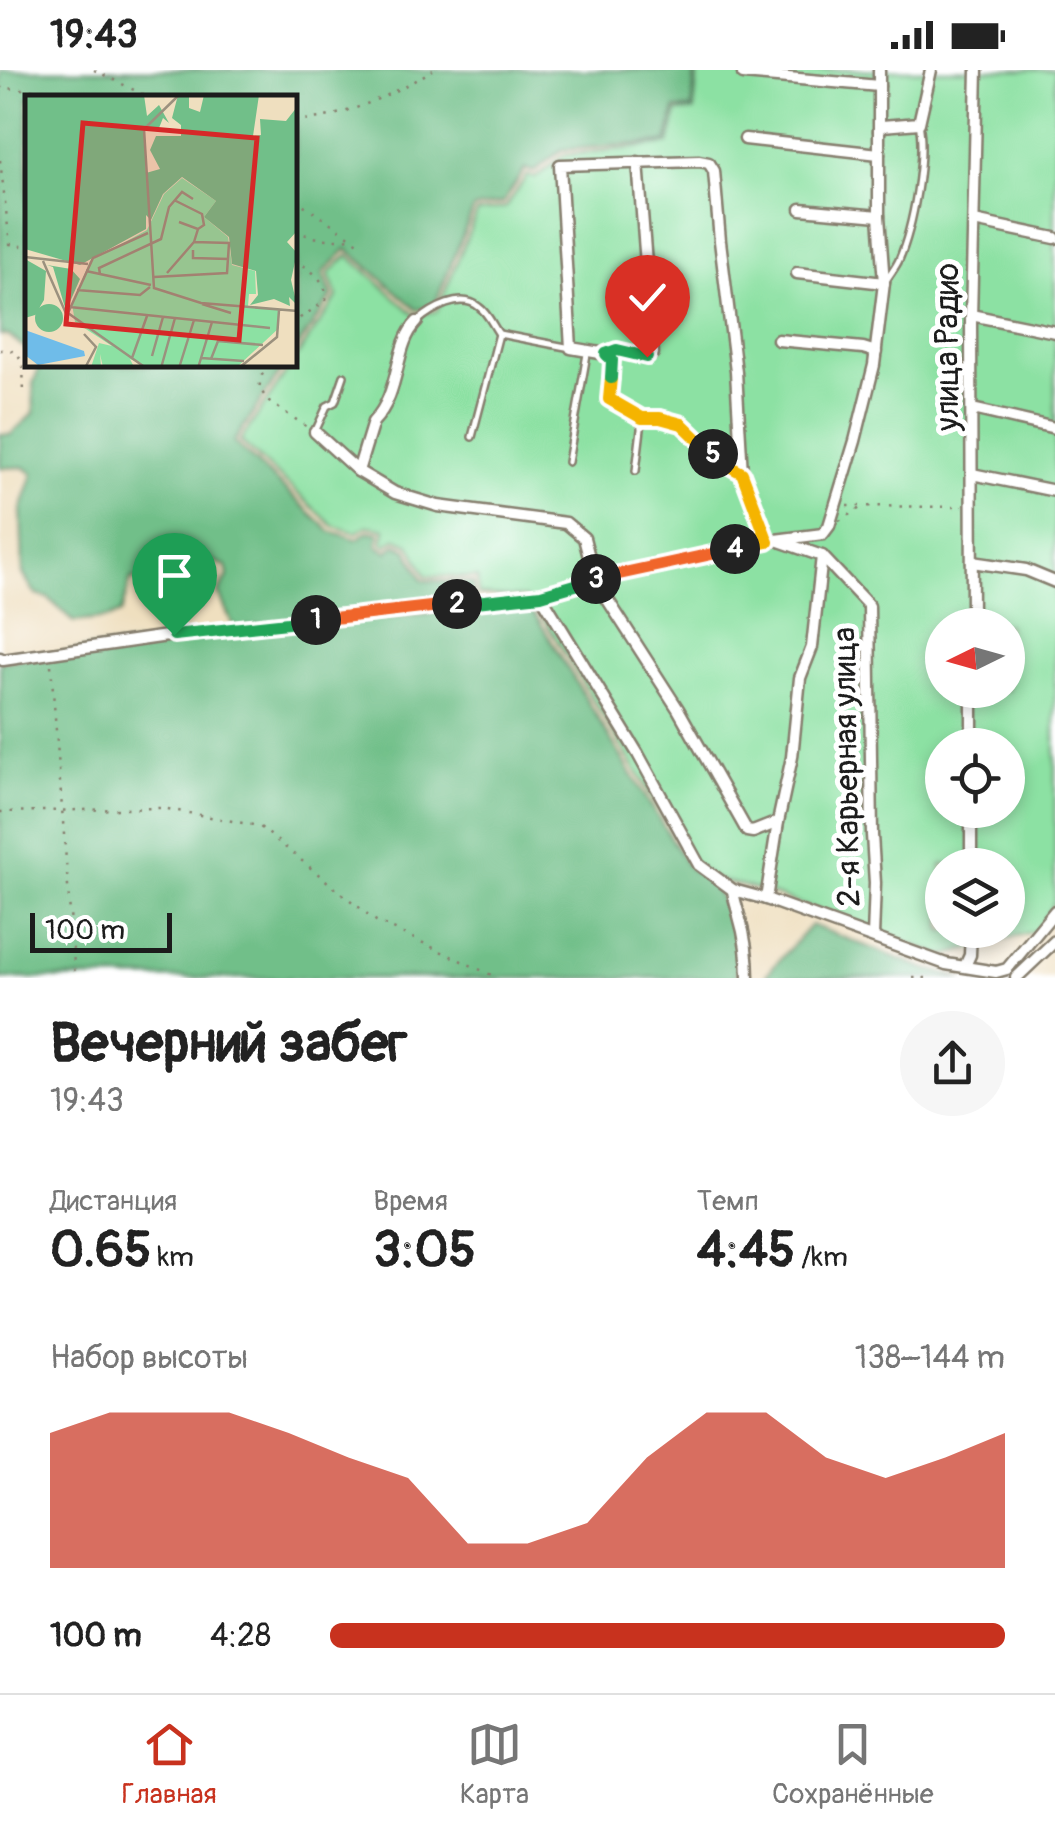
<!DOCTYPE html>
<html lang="ru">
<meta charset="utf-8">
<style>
body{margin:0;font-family:Pangolin,sans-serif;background:#f6f6f6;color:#222;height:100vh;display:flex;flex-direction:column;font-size:38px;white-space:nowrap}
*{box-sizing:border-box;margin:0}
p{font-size:32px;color:#767676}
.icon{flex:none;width:55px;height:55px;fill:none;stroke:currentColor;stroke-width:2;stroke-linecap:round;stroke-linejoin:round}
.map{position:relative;height:908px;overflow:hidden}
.panel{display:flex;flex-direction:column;background:#fff;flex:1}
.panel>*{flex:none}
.needle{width:65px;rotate:265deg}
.buttons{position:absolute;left:925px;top:538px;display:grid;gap:20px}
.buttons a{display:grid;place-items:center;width:100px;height:100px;border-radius:50%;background:#fff;box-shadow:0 5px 15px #0003;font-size:50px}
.scale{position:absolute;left:30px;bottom:25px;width:142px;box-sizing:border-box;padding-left:10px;border:5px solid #1c1c1c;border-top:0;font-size:28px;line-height:35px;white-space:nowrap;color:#1c1c1c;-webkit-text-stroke:8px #fff;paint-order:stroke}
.pin{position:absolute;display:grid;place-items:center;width:85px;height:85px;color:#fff;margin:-102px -42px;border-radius:50% 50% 50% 0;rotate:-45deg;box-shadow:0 0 10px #0007}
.pin .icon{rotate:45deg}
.km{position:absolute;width:50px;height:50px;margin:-25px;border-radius:50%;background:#222;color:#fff;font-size:28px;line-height:50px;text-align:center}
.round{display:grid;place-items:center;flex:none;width:105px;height:105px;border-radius:52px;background:#f6f6f6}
.summary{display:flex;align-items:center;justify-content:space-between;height:170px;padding:0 50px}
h1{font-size:55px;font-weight:700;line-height:75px}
.figures{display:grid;grid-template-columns:repeat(3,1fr);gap:15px;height:170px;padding:10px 50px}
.figures div{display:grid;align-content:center}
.figures b{font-size:50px;font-weight:700}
.figures small{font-size:28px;font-weight:400}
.figures p{font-size:28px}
.chart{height:280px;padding:20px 50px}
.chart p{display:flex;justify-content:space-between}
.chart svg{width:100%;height:180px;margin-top:10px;fill:#c8321e;opacity:.7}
ul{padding:0 50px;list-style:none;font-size:32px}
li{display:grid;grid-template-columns:160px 120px 1fr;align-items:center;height:75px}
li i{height:25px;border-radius:12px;background:#c8321e}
.status{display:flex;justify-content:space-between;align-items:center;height:70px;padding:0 50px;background:#fff;direction:ltr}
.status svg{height:28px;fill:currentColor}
.tabs{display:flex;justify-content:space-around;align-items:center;height:140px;border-top:2px solid #e0e0e0;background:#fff;font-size:28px;color:#767676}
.tabs a{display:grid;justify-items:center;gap:5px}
.tabs .selected{color:#c8321e}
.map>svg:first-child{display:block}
</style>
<div class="status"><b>19:43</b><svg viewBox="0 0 49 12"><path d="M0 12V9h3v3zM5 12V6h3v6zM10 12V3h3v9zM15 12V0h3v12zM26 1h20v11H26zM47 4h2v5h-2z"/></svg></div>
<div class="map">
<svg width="1055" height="908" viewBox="0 0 1055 908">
<rect width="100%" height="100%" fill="#fff"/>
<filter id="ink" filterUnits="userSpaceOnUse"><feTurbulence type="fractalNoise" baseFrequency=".01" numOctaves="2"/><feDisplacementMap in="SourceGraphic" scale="20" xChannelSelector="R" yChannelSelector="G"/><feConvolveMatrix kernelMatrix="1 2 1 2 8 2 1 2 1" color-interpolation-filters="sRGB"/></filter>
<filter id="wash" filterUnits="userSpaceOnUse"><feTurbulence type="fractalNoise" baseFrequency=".0048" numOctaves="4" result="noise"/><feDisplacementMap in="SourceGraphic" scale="40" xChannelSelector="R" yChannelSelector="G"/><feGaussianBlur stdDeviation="2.25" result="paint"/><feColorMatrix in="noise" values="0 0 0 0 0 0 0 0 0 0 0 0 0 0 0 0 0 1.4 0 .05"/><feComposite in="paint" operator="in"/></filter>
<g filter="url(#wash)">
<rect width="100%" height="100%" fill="#efdfbf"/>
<path fill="#8ce1a3" stroke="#547e60" stroke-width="2.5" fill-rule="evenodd" d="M 698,0 L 1055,0 L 1055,830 L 1039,860 L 944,886 L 766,822 L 714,809 L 692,793 L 542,546 L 526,528 L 478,525 L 477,508 L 426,506 L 410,475 L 396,469 L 386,476 L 382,473 L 385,459 L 367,456 L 356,463 L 333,456 L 240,371 L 291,295 L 295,295 L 295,289 L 337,227 L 328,204 L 348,185 L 415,245 L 437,241 L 477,142 L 506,137 L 527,105 L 535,108 L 563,85 L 669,74 L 677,42 L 694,41 ZM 942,555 L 1008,555 L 1008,620 L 942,620 ZM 942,675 L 1008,675 L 1008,740 L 942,740 ZM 942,795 L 1008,795 L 1008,860 L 942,860 Z"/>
<g fill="#71bf89" stroke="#466e52" stroke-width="2.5">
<path d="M 0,0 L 695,0 L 692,39 L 675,39 L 667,72 L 561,80 L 534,102 L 525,99 L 503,133 L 474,138 L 434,237 L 417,240 L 347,179 L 323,203 L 332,226 L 295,281 L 295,28 L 28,28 L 27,279 L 7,265 L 0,265 Z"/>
<path d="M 40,295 L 285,295 L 234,372 L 330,461 L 357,469 L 368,461 L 380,463 L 377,475 L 387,482 L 396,474 L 407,479 L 423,510 L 473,513 L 473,530 L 234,558 L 218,522 L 228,507 L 226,496 L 202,487 L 191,493 L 188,503 L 164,511 L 131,509 L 121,543 L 109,548 L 74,552 L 48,528 L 36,525 L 23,504 L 21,440 L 33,404 L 24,397 L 0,398 L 0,364 L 10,365 L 34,343 L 33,314 Z"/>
<path d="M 524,533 L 538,549 L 688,797 L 712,814 L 739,859 L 736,905 L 733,908 L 0,908 L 0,592 L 95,578 Z"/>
<path d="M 811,855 L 926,899 L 964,908 L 768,908 L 766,905 Z"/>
</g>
</g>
<g filter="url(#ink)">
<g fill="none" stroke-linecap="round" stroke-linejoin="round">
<defs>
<g id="service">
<path d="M 886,211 C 890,204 896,197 899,190 C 913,157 926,88 919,53"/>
<path d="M 418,251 C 432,239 461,222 479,237 C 488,243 493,256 499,264"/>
<path d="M 315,362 L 327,336 L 335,332 L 344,306"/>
<path d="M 472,367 L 499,264 L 571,278"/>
<path d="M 568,392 L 587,284"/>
<path d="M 636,401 L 642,351"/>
</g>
<g id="minor">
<path d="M 743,4 L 879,16"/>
<path d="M 879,61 L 882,56 L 919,53 L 931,0"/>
<path d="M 745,69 L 879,84"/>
<path d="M 638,92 L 653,283 L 647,287 L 622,281 L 606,284 L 571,278 L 560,95 L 699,91 L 709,93 L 714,101 L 720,171 L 736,302 L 742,403 L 768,471"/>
<path d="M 801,139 L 879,146"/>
<path d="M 974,151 L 1055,168"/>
<path d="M 797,203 L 884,213"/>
<path d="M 971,245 L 1055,262"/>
<path d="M 778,270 L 863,278 L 876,282"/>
<path d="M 606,284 L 612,290 L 609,329 L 643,348 L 660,348 L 682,355 L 720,391 L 742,403"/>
<path d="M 972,343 L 977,340 L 1055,358"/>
<path d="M 315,362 L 358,401 L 395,423 L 438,436 L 566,453 L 584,468 L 595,510 L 678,639 L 747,761 L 753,762 L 778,752"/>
<path d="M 358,401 L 373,352 C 402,322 393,276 417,252"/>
<path d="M 972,404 L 1055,421"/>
<path d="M 822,486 L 869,536 L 872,765 L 875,813 L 873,867"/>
<path d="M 972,492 L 1026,500 L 1055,512"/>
<path d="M 541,525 L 638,684 L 699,795 L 733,820 L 766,829 L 946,894 L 996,902 L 1007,899 L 1055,841"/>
<path d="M 972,555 L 971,248 L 977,0"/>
<path d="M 0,588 L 3,590 L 174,565 L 541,525 L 595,510 L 775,470 L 823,464 L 829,456 L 855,371 L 874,295 L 884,213 L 879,146 L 879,0"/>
<path d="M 972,675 L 972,620"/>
<path d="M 971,795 L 971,740"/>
<path d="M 733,820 C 734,830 737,837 739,846 C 745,866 748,887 748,908"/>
<path d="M 766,829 L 778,752 L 792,687 L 800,608 L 812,577 L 822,486 L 779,471"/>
<path d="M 965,896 L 970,885 L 971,860"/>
<path d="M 1016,908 L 1055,871"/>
</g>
</defs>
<use href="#service" stroke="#867e6e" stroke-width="10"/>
<use href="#minor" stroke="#867e6e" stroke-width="15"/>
<g stroke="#867e6e" stroke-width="2.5" stroke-dasharray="2.5 8" stroke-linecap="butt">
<path d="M 94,0 L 150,28"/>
<path d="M 0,18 L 69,21 L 85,28"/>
<path d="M 295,50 C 340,51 394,23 433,0"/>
<path d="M 0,90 L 10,174 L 28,177"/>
<path d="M 295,129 L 351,167"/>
<path d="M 295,160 C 315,170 330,170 352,168 L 363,177"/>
<path d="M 295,189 C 310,201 328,209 326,231 L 300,248 L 295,255"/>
<path d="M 0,280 L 10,280 L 18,284 L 23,295 L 24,323"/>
<path d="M 269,295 L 262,305 L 259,318 L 269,332 L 309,358"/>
<path d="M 847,436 L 963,437"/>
<path d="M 839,451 L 862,437"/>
<path d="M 51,595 L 75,908"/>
<path d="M 0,742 L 162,738 L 259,756 L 376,851 L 498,908"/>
<path d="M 913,908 L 934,908"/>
</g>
<use href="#service" stroke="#fff" stroke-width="5"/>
<use href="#minor" stroke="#fff" stroke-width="10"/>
</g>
</g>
<g fill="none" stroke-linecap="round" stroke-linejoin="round" filter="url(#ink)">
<defs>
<path id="split-1" d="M 174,565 L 316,550"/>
<path id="split-2" d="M 316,550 L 457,534"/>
<path id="split-3" d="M 457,534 L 541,525 L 596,509"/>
<path id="split-4" d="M 596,509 L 735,479"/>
<path id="split-5" d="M 713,384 L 720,391 L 742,403 L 768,472 L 735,479"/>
<path id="split-6" d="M 611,308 L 609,329 L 642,348 L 660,348 L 682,354 L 713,384"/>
<path id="split-7" d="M 611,308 L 612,290 L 606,284 L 617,280 L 647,287"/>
</defs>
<use href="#split-1" stroke="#fff" stroke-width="20"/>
<use href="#split-2" stroke="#fff" stroke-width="20"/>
<use href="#split-3" stroke="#fff" stroke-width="20"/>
<use href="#split-4" stroke="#fff" stroke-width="20"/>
<use href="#split-5" stroke="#fff" stroke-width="20"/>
<use href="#split-6" stroke="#fff" stroke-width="20"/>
<use href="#split-7" stroke="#fff" stroke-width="20"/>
<use href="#split-1" stroke="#22a559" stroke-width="12"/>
<use href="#split-2" stroke="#f0652b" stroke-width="12"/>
<use href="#split-3" stroke="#22a559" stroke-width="12"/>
<use href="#split-4" stroke="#f0652b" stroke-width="12"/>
<use href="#split-5" stroke="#f5b400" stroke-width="12"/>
<use href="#split-6" stroke="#f5b400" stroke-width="12"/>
<use href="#split-7" stroke="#22a559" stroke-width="12"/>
</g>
<g text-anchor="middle" stroke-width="10" stroke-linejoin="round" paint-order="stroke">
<g font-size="32" fill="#1c1c1c" stroke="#fff">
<text transform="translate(947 277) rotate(-90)" y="11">улица Радио</text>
<text transform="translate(846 697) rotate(-91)" y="11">2-я Карьерная улица</text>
</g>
</g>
<g transform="translate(25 25)">
<rect width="272" height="272" fill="#efdfbf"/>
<path d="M 157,83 L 191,106 L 179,122 L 203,142 L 207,170 L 230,176 L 231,199 L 224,199 L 223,211 L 253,214 L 254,233 L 212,272 L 123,272 L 105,264 L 109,272 L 78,272 L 75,259 L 76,272 L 66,272 L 74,248 L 87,251 L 50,227 L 47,209 L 65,166 L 122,135 L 139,99 Z" fill="#8ce1a3"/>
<path d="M 119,0 L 122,21 L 134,10 L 144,28 L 138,23 L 134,33 L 119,32 L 121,78 L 135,74 L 125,55 L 131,41 L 156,41 L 156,30 L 147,23 L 153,0 L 164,0 L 164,13 L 175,17 L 179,0 L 234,0 L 228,41 L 236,40 L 235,24 L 261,26 L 272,12 L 272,136 L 262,147 L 272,158 L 266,185 L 272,210 L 264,202 L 265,211 L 249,204 L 225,210 L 233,200 L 231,176 L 207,169 L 204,142 L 179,122 L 191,106 L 157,82 L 138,99 L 126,125 L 121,120 L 121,134 L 55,170 L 0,154 L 0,1 ZM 0,164 L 21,176 L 19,205 L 10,220 L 0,223 ZM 22,170 L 46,174 L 55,184 L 41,216 L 28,172 ZM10 223a14 14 0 1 1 28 0a14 14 0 1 1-28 0Z" fill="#71bf89"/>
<path d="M 0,235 L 59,256 L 60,261 L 13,270 L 0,260 Z" fill="#6fbce9"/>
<path fill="none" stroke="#9b917e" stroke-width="2.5" d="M 154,0 L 119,34 L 129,193 L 176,208 L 273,216M 149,105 L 177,119 L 179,130 L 173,134M 154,127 L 173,134 L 169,147M 168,155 L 168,163 L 204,164M 0,162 L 63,169M 18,166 L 43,223M 61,176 L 126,190M 75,179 L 74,173 L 136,144 L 144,112 L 157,97 L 168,104M 129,182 L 202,178 L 204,148 L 169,147 L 142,178M 52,195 L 115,200 L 125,192M 177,209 L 206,218M 45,212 L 245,233M 59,239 L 71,252 L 60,273M 127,261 L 138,222M 107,263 L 122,221M 176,263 L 219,266M 186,264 L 193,246 L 238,250M 121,273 L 43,218 L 68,163 L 123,138M 136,273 L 150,223M 154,273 L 169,225M 173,273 L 187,227M 214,273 L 252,242 L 254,215"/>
<path fill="#d62828" fill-opacity="0.15" stroke="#d62828" stroke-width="5" d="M 58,28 L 232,43 L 214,245 L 41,229 Z"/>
<rect width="272" height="272" fill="none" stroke="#1c1c1c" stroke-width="5"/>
</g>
</svg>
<div class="buttons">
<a><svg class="needle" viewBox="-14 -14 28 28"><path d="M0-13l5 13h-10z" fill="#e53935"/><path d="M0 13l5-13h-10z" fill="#767676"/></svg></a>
<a><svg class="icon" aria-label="locate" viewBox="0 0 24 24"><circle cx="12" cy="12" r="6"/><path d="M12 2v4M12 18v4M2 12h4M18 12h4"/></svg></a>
<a><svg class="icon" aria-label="layers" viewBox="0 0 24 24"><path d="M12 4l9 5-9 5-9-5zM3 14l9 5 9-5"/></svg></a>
</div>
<div class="scale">100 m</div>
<div class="pin" style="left:174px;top:565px;background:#1e9e55"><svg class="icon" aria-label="arrive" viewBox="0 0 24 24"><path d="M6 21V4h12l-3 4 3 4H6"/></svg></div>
<div class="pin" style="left:647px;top:287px;background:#d93025"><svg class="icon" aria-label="check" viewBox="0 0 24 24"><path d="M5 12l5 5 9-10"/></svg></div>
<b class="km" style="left:316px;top:550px">1</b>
<b class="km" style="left:457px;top:534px">2</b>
<b class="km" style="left:596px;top:509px">3</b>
<b class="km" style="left:735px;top:479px">4</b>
<b class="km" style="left:713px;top:384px">5</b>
</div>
<section class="panel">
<div class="summary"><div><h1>Вечерний забег</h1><p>19:43</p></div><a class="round"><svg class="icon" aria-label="share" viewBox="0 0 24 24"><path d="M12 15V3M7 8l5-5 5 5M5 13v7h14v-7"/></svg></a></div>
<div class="figures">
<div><p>Дистанция</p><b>0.65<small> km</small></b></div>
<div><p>Время</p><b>3:05</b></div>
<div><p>Темп</p><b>4:45<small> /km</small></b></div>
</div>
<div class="chart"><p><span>Набор высоты</span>138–144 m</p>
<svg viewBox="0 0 160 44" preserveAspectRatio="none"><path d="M0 44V11L10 6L20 6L30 6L40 11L50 17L60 22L70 38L80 38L90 33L100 17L110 6L120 6L130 17L140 22L150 17L160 11V44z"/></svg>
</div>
<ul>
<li><b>100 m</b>4:28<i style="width:100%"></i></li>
</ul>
</section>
<nav class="tabs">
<a class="selected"><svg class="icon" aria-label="home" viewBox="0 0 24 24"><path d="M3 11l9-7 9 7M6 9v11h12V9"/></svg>Главная</a>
<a><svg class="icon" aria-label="map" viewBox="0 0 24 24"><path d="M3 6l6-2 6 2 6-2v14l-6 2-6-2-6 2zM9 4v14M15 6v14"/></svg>Карта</a>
<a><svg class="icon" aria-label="saved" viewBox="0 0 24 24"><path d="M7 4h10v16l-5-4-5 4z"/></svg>Сохранённые</a>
</nav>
